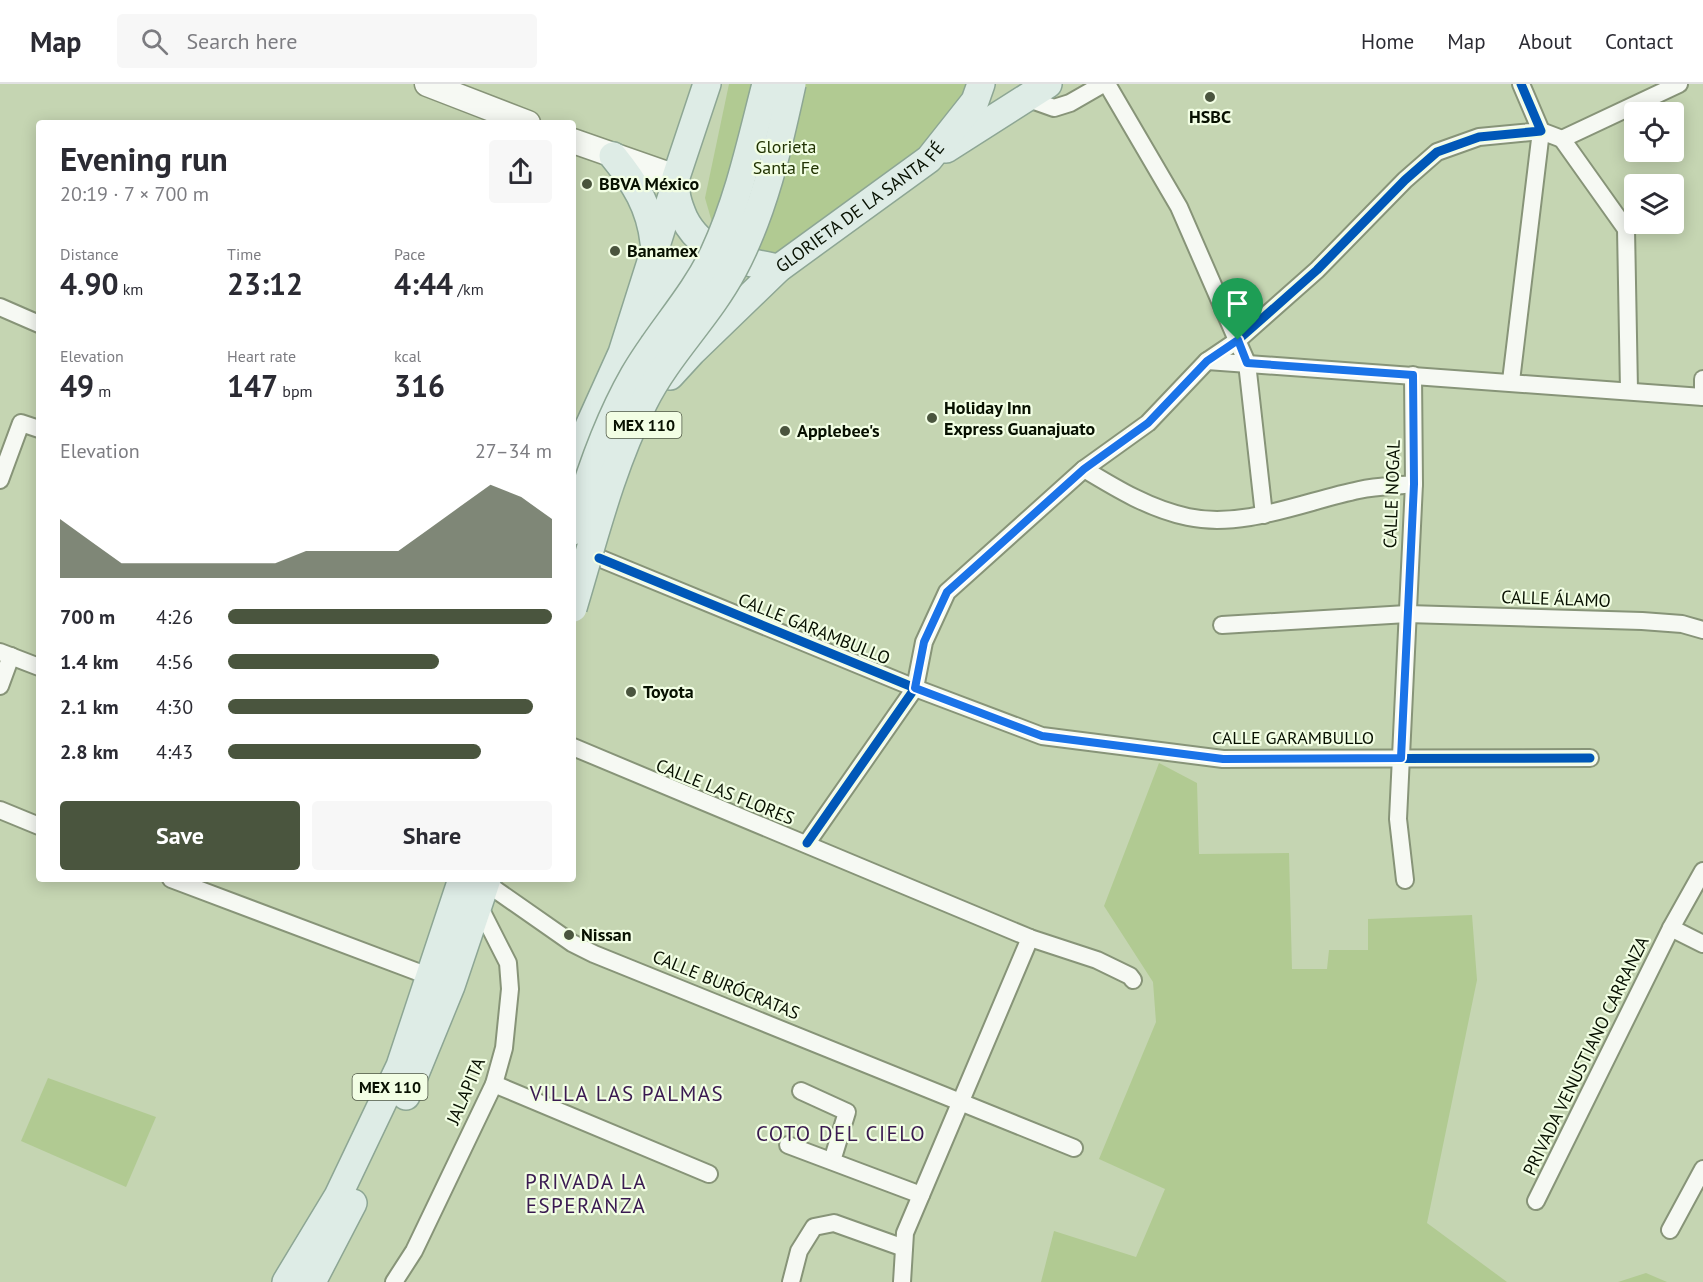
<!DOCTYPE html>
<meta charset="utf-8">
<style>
body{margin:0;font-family:"PT Sans",sans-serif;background:#f7f7f7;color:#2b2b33;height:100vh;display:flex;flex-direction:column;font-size:22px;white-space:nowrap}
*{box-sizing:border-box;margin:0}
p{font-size:20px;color:#7c7c81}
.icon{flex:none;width:33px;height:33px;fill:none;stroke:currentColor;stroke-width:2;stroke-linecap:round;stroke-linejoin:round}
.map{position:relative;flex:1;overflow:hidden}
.sheet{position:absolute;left:36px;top:36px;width:540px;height:762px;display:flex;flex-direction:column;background:#fff;border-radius:6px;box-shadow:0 3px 15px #0003}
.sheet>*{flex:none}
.controls{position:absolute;left:1624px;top:18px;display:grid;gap:12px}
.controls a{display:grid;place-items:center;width:60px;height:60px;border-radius:6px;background:#fff;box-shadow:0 3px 15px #0003;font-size:30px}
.pin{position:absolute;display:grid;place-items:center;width:51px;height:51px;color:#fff;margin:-62px -26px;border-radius:50% 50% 50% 0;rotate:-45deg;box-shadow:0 0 6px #0007}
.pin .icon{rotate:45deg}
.round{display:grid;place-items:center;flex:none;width:63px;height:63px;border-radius:6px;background:#f7f7f7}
.summary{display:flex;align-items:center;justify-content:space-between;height:102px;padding:0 24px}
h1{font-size:33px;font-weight:800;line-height:45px}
.metrics{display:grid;grid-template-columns:repeat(3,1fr);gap:9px;height:102px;padding:6px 24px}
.metrics div{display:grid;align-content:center}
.metrics b{font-size:30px;font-weight:800}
.metrics small{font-size:16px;font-weight:400}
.metrics p{font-size:16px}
.chart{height:168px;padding:12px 24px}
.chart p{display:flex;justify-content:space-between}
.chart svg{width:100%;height:108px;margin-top:6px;fill:#4a553e;opacity:.7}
.cta{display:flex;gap:12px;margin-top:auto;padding:12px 24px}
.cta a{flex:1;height:69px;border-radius:6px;background:#4a553e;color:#fff;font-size:24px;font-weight:800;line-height:69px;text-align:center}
.cta a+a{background:#f7f7f7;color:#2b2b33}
ul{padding:0 24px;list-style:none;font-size:20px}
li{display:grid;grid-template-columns:96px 72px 1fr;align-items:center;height:45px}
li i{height:15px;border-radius:8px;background:#4a553e}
header{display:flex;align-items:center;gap:36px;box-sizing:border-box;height:84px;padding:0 30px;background:#fff;border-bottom:2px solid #e1e1e2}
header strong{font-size:28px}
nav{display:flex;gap:33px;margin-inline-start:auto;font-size:21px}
.search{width:420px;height:54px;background:#f7f7f7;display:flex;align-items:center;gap:15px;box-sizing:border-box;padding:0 21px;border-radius:6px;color:#7c7c81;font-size:22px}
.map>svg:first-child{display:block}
</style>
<header>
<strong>Map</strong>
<div class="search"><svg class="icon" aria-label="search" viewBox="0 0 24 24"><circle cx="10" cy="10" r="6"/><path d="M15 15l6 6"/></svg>Search here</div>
<nav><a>Home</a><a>Map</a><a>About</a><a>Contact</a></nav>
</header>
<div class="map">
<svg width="1703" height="1198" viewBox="0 0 1703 1198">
<rect width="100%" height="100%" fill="#c5d5b2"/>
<g fill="#b1ca92">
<path d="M 729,0 L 968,0 L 944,45 L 864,107 L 775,169 L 751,169 L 716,152 L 705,114 Z"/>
<path d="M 1159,679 L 1197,699 L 1199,770 L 1289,769 L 1292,885 L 1327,885 L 1329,866 L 1368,866 L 1368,835 L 1472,831 L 1477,896 L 1427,1139 L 1507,1198 L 1041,1198 L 1054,1147 L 1136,1173 L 1165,1105 L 1099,1075 L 1156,938 L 1153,898 L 1104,822 Z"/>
<path d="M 48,994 L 156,1033 L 126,1103 L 21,1057 Z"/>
<path d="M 1646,1189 L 1667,1198 L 1618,1198 Z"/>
</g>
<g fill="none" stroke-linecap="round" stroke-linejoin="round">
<defs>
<g id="minor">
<path d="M 1107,0 L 1179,123 L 1247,279 L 1264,431"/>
<path d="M 1026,14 L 1054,24 L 1070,19 L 1103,0"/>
<path d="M 1562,55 L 1626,145 L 1629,306"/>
<path d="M 0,223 L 39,240"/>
<path d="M 1207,277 L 1703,313"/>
<path d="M 1511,297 L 1541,47 L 1562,55 L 1679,0"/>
<path d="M 1703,313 L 1703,295"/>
<path d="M 1084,385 C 1117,405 1150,425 1188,433 C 1244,445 1305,417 1359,406 C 1377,402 1396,402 1414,400"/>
<path d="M 0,396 L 21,339 L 39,345"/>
<path d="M 599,474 L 915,604 L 1042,652 L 1223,675 L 1590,674"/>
<path d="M 1222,541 L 1407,530 L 1642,537 L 1682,540 L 1703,546"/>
<path d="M 0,568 L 39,583"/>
<path d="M 0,602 L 11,572"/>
<path d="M 573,663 L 1030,854 L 1097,876 L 1130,892 L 1133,896"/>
<path d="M 0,726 L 39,742"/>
<path d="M 807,759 L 915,604 L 924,558 L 947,508 L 1084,385 L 1148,339 L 1207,277 L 1238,256 L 1317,186 L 1405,96 L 1437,68 L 1479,53 L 1541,47 L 1521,0"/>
<path d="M 171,795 L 431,893"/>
<path d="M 1405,796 L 1398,735 L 1414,400 L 1413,291"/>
<path d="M 486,799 L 572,859 L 594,870 L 1074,1064"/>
<path d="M 1671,844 L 1703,860"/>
<path d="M 494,1000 L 709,1090"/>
<path d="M 801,1007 L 847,1028 L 832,1077"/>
<path d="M 788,1061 L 921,1111"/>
<path d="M 1536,1117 L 1671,844 L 1703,787"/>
<path d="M 1670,1146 L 1703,1085"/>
<path d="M 394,1198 L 414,1167 L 494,1000 L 504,964 L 510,905 L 508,879 L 479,822"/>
<path d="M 791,1198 L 799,1167 L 814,1143 L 834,1139 L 904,1164"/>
<path d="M 902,1198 L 905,1149 L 1030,854"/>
</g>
<g id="secondary">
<path d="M 427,0 L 528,39"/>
<path d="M 573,57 L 676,93"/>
</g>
<g id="primary">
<path d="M 707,0 L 676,93 C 674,108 678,120 684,134 C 703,172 741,177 779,184"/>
<path d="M 946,65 L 1048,0"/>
<path d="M 613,72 C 635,99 650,123 654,158"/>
<path d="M 641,238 L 675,183 C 694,168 714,182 715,205"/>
<path id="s1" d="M 670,292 L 692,268 L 779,184 L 929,75 L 975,17 L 981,0"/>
<path d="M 573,390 L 589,342 L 622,269 L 675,102"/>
<path d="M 406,1012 L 451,902 L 487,795"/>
<path d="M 286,1198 L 338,1112 L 400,982 L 462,795"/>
<path d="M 312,1198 L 353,1119"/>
</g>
</defs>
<use href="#minor" stroke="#879478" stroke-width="20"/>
<use href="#secondary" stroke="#879478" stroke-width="27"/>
<use href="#primary" stroke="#8da694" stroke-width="30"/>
<use href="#minor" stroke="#f6f9f3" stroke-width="16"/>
<use href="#secondary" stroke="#f6f9f3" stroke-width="24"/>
<use href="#primary" stroke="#deece6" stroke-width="27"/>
<defs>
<g id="primary-bridge">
<path d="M 573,447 C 588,393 606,340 634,291 C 658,249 693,213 714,169 C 739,115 751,58 766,0"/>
<path d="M 573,524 C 594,454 611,384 644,318 C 668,270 708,233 733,186 C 764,128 778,64 792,0"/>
</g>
</defs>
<use href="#primary-bridge" stroke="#8da694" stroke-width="30" stroke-linecap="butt"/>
<use href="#primary-bridge" stroke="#deece6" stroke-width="27"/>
<defs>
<g id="cycleway">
<path d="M 599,474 L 915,604 L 1042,652 L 1223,675 L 1590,674"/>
<path d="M 807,759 L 915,604 L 924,558 L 947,508 L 1084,385 L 1148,339 L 1207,277 L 1238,256 L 1317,186 L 1405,96 L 1437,68 L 1479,53 L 1541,47 L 1521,0"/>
</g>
</defs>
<use href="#cycleway" stroke="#f2fee4" stroke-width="13"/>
<use href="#cycleway" stroke="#0057b8" stroke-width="9"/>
</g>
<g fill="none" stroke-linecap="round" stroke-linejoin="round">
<defs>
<path id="route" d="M 1238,256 L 1247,279 L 1413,291 L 1414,400 L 1401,674 L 1223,675 L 1042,652 L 915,604 L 924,558 L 947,508 L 1084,385 L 1148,339 L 1207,277 Z"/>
</defs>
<use href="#route" stroke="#fff" stroke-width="12"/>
<use href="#route" stroke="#1a73e8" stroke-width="8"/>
</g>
<g fill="#4a553e" stroke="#f2fee4" stroke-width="2">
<circle cx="1210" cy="13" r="6"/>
<circle cx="587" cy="100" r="6"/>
<circle cx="615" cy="167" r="6"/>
<circle cx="932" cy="334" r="6"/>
<circle cx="785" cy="347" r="6"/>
<circle cx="631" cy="608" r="6"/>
<circle cx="569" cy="851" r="6"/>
</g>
<g text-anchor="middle" stroke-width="4.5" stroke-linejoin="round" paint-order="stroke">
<g fill="#f2fee4" stroke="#4e5744" stroke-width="1.5">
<rect x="606.5" y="328" width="75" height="26" rx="4.5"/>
<rect x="352.5" y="990" width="75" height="26" rx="4.5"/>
</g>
<g font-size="16" font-weight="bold" fill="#071000">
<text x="644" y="347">MEX 110</text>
<text x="390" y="1009">MEX 110</text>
</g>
<g font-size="18" font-weight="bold" fill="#071000" stroke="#f2fee4" text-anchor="start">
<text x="1210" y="39" text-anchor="middle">HSBC</text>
<text x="599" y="106">BBVA México</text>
<text x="627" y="173">Banamex</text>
<text x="944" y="330">Holiday Inn<tspan x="944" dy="21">Express Guanajuato</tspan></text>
<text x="797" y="353">Applebee's</text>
<text x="643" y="614">Toyota</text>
<text x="581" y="857">Nissan</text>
</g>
<g font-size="18" fill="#213303" stroke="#f2fee4">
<text x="786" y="69">Glorieta<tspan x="786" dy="21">Santa Fe</tspan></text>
</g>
<g font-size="18" fill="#071000" stroke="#f2fee4">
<text dy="6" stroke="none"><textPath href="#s1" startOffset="255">GLORIETA DE LA SANTA FÉ</textPath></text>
<text transform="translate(1392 410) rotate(-88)" y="6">CALLE NOGAL</text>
<text transform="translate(1556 515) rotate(2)" y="6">CALLE ÁLAMO</text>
<text transform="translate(814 545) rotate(22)" y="6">CALLE GARAMBULLO</text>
<text x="1293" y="660">CALLE GARAMBULLO</text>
<text transform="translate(725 708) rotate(22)" y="6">CALLE LAS FLORES</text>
<text transform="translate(726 901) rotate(22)" y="6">CALLE BURÓCRATAS</text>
<text transform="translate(1586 972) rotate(-64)" y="6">PRIVADA VENUSTIANO CARRANZA</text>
<text transform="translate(466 1007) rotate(-67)" y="6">JALAPITA</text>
</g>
<g font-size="21" letter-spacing="1.5" fill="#3a1a51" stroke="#f2fee4">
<text x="627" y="1017">VILLA LAS PALMAS</text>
<text x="841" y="1057">COTO DEL CIELO</text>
<text x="586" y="1105">PRIVADA LA<tspan x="586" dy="24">ESPERANZA</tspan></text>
</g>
</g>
</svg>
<div class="controls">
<a><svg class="icon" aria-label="locate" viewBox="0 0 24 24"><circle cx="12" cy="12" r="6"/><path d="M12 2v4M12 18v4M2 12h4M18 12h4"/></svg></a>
<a><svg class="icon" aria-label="layers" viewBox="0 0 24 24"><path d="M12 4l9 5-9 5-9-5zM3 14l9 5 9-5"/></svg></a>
</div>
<div class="pin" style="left:1238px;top:256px;background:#1e9e55"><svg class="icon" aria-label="arrive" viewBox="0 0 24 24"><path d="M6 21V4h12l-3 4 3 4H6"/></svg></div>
<section class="sheet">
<div class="summary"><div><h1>Evening run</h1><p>20:19 · 7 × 700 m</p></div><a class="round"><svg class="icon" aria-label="share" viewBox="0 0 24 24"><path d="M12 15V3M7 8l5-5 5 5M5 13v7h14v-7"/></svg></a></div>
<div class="metrics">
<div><p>Distance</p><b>4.90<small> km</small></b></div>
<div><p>Time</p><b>23:12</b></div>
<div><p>Pace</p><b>4:44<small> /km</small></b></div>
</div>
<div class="metrics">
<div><p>Elevation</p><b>49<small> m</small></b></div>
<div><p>Heart rate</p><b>147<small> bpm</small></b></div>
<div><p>kcal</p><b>316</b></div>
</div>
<div class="chart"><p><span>Elevation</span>27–34 m</p>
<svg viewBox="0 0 160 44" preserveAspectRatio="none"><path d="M0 44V20L10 29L20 38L30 38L40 38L50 38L60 38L70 38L80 33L90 33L100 33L110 33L120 24L130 15L140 6L150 11L160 20V44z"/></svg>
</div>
<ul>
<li><b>700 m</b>4:26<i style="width:100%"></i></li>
<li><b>1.4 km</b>4:56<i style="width:65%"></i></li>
<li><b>2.1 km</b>4:30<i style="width:94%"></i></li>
<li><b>2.8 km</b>4:43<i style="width:78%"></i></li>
</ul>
<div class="cta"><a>Save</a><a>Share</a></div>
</section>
</div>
